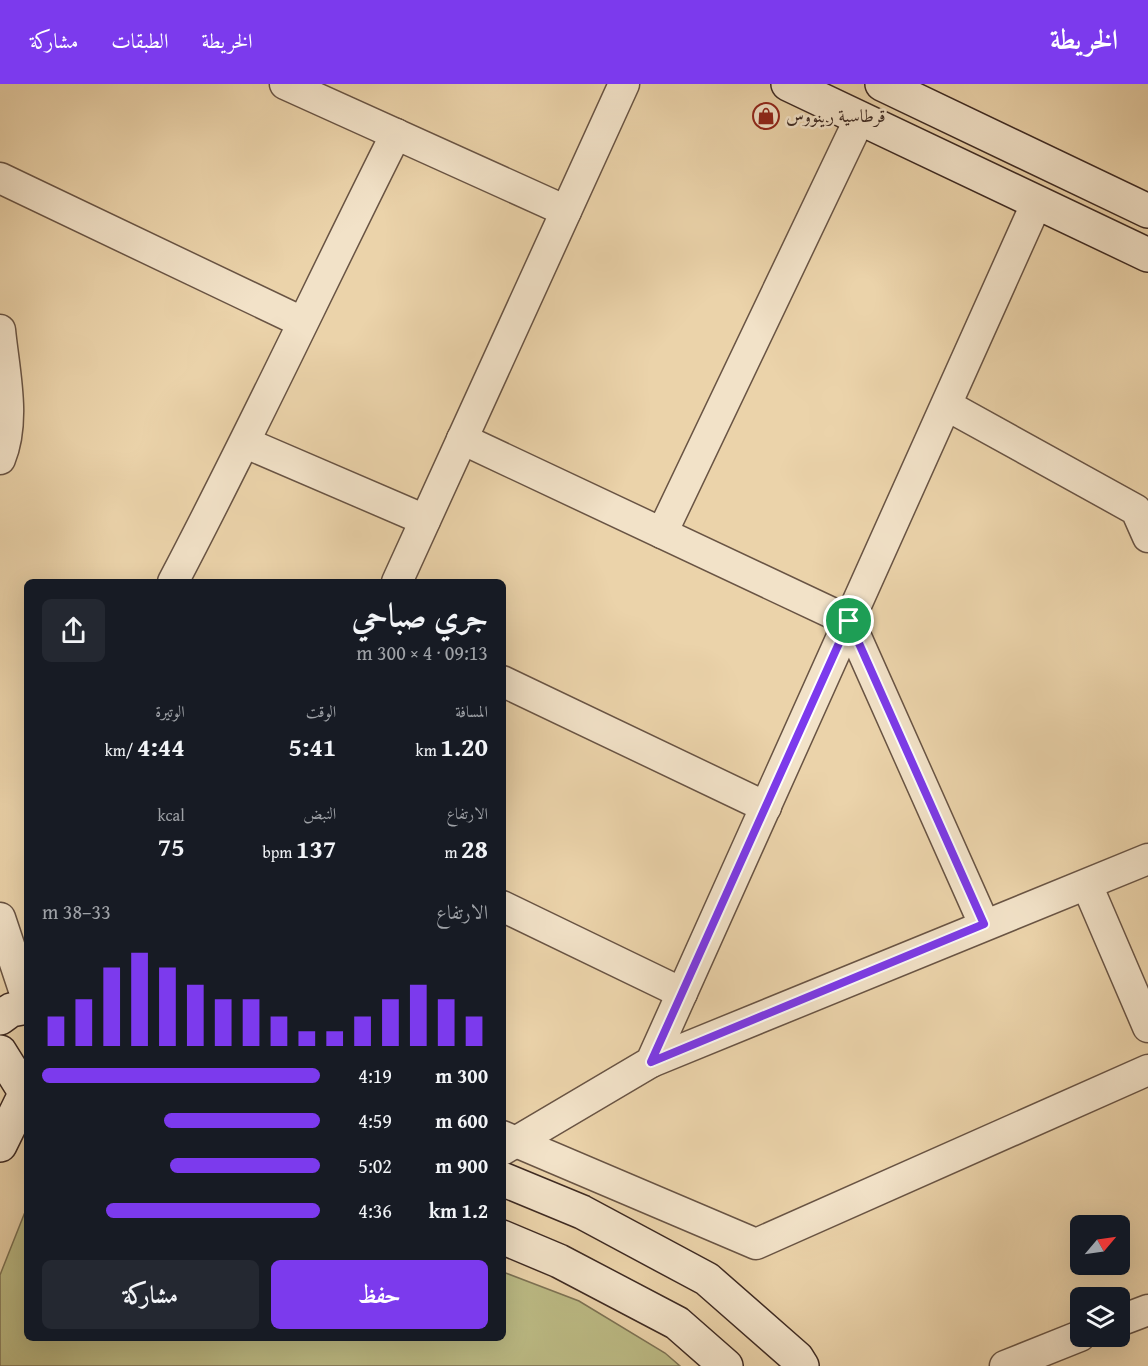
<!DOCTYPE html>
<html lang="ar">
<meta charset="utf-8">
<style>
body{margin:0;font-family:"Gentium Book Plus",Amiri,serif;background:#242831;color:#f1f3f6;direction:rtl;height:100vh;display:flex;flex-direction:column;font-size:22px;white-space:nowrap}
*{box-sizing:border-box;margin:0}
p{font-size:20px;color:#9ea1a6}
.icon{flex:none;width:33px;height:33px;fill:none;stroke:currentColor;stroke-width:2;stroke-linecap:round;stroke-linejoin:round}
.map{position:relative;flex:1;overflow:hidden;direction:ltr}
.drawer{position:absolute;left:24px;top:495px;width:482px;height:762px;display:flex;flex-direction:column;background:#171b24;border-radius:9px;box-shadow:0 6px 24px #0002;direction:rtl}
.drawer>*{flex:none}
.needle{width:39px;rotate:61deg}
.buttons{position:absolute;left:1070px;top:1131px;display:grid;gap:12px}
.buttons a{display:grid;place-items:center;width:60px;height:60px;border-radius:9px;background:#171b24;box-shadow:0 6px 24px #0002;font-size:30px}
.pin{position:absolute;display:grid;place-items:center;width:51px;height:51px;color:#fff;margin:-26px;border:3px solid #fff;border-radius:50%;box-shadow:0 2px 6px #0007}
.round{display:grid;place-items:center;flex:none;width:63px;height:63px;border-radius:9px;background:#242831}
.summary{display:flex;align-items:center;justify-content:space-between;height:102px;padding:0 18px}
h1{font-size:33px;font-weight:600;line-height:45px}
.metrics{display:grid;grid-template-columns:repeat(3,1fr);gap:9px;height:102px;padding:6px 18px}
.metrics div{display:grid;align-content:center}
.metrics b{font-size:26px;font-weight:600}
.metrics small{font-size:16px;font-weight:400}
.metrics p{font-size:16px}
.chart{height:168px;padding:12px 18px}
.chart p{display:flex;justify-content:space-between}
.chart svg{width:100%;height:108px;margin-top:6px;stroke:#7c3aed;stroke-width:6}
.cta{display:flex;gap:12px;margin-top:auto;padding:12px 18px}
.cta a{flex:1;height:69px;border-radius:9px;background:#7c3aed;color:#fff;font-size:24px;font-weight:600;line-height:69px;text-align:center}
.cta a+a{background:#242831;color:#f1f3f6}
ul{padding:0 18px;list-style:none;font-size:20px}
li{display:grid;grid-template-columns:96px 72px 1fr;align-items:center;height:45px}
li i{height:15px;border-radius:8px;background:#7c3aed}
header{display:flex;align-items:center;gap:36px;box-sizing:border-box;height:84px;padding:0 30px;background:#7c3aed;color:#fff}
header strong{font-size:28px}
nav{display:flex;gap:33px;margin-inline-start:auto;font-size:21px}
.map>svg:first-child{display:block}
</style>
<header>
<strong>الخريطة</strong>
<nav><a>الخريطة</a><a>الطبقات</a><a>مشاركة</a></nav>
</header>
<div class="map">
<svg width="1148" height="1282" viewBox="0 0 1148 1282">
<rect width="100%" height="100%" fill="#ebd3aa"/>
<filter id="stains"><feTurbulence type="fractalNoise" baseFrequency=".00333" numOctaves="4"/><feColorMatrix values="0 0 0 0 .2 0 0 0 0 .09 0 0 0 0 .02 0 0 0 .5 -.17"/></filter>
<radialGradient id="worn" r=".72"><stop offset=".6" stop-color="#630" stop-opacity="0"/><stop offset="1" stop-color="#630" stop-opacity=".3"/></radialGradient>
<path fill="#bcbb85" stroke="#7d7254" stroke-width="1.5" d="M 27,1123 L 27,1254 L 502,1254 L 503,1188 L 579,1217 L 665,1269 L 680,1282 L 0,1282 L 0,1191 Z"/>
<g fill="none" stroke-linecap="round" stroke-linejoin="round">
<defs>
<g id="minor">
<path d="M 285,0 L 566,127"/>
<path d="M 0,94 L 302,238"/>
<path d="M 0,246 C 4,287 16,336 0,375"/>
<path d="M 948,322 L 1136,426 L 1148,453"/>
<path d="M 462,355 L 849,537 L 984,840"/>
<path d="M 246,359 L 425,436"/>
<path d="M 662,449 L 860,34"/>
<path d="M 173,498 C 251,350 321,199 396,50"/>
<path d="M 397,498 L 624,0"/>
<path d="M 502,597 L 766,723"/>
<path d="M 1087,801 L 1148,943"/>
<path d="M 502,822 L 682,909"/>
<path d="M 0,834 L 27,915"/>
<path d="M 651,978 L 1148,775"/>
<path d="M 502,1052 L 756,1160 L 1148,986"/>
<path d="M 502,1066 L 651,978 L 1037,118"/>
<path d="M 1119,1237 L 1148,1226"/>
<path d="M 1005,1282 L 1080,1252"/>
</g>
<g id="secondary">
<path d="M 788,0 L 1148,171"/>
<path d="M 882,0 L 1148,127"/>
<path d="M 0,934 L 11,926 L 27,923"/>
<path d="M 0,968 L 25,1008"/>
<path d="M 0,1061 L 27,1006"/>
<path d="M 502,1095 L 582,1128 L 707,1195 L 797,1274 L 802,1282"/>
<path d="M 502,1153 L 559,1177 L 677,1239 L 726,1282"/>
</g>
</defs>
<use href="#minor" stroke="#695444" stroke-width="33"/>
<use href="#secondary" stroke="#3e2a22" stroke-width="36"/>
<use href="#minor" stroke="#f2e2c8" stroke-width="30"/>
<use href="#secondary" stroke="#f2e2c8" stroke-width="33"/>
</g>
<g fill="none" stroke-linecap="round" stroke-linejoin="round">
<defs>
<path id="route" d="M 849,537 L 984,840 L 651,978 Z"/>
</defs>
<use href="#route" stroke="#fff" stroke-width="12"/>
<use href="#route" stroke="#7c3aed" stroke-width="8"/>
</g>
<defs>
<symbol id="shop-ring" viewBox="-11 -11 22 22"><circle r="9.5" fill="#f2e2c8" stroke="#8f2418" stroke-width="1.5"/><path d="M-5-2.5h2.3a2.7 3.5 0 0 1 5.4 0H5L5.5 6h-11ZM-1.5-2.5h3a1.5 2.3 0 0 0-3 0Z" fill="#8f2418"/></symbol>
</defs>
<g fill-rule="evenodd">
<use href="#shop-ring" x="751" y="17" width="30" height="30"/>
</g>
<g text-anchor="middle" stroke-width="5" stroke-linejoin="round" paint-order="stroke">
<g font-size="18" fill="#3e2a22" stroke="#f2e2c8" text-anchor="start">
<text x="786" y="38">قرطاسية رينووس</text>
</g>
</g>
<rect width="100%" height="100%" filter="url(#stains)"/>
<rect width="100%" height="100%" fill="url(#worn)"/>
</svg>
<div class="buttons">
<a><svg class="needle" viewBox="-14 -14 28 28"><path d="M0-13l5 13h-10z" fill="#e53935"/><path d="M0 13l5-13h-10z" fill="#9ea1a6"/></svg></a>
<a><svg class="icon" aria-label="layers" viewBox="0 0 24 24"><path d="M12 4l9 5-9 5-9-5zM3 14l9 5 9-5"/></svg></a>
</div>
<div class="pin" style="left:849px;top:537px;background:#1e9e55"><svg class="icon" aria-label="arrive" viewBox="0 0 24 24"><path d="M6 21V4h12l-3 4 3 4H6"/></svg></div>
<section class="drawer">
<div class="summary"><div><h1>جري صباحي</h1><p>09:13 · 4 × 300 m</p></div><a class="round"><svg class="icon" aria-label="share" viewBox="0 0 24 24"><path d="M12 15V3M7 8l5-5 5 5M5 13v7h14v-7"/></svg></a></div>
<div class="metrics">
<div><p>المسافة</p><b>1.20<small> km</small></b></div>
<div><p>الوقت</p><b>5:41</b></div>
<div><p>الوتيرة</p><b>4:44<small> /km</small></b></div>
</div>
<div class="metrics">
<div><p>الارتفاع</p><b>28<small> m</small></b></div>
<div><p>النبض</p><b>137<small> bpm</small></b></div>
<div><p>kcal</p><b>75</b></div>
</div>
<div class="chart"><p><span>الارتفاع</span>33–38 m</p>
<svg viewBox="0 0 160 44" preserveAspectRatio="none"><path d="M5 44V32M15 44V25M25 44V12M35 44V6M45 44V12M55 44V19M65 44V25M75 44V25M85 44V32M95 44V38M105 44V38M115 44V32M125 44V25M135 44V19M145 44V25M155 44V32"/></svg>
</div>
<ul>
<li><b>300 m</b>4:19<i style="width:100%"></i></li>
<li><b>600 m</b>4:59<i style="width:56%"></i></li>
<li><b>900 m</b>5:02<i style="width:54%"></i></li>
<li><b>1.2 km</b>4:36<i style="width:77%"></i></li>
</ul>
<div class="cta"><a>حفظ</a><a>مشاركة</a></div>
</section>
</div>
